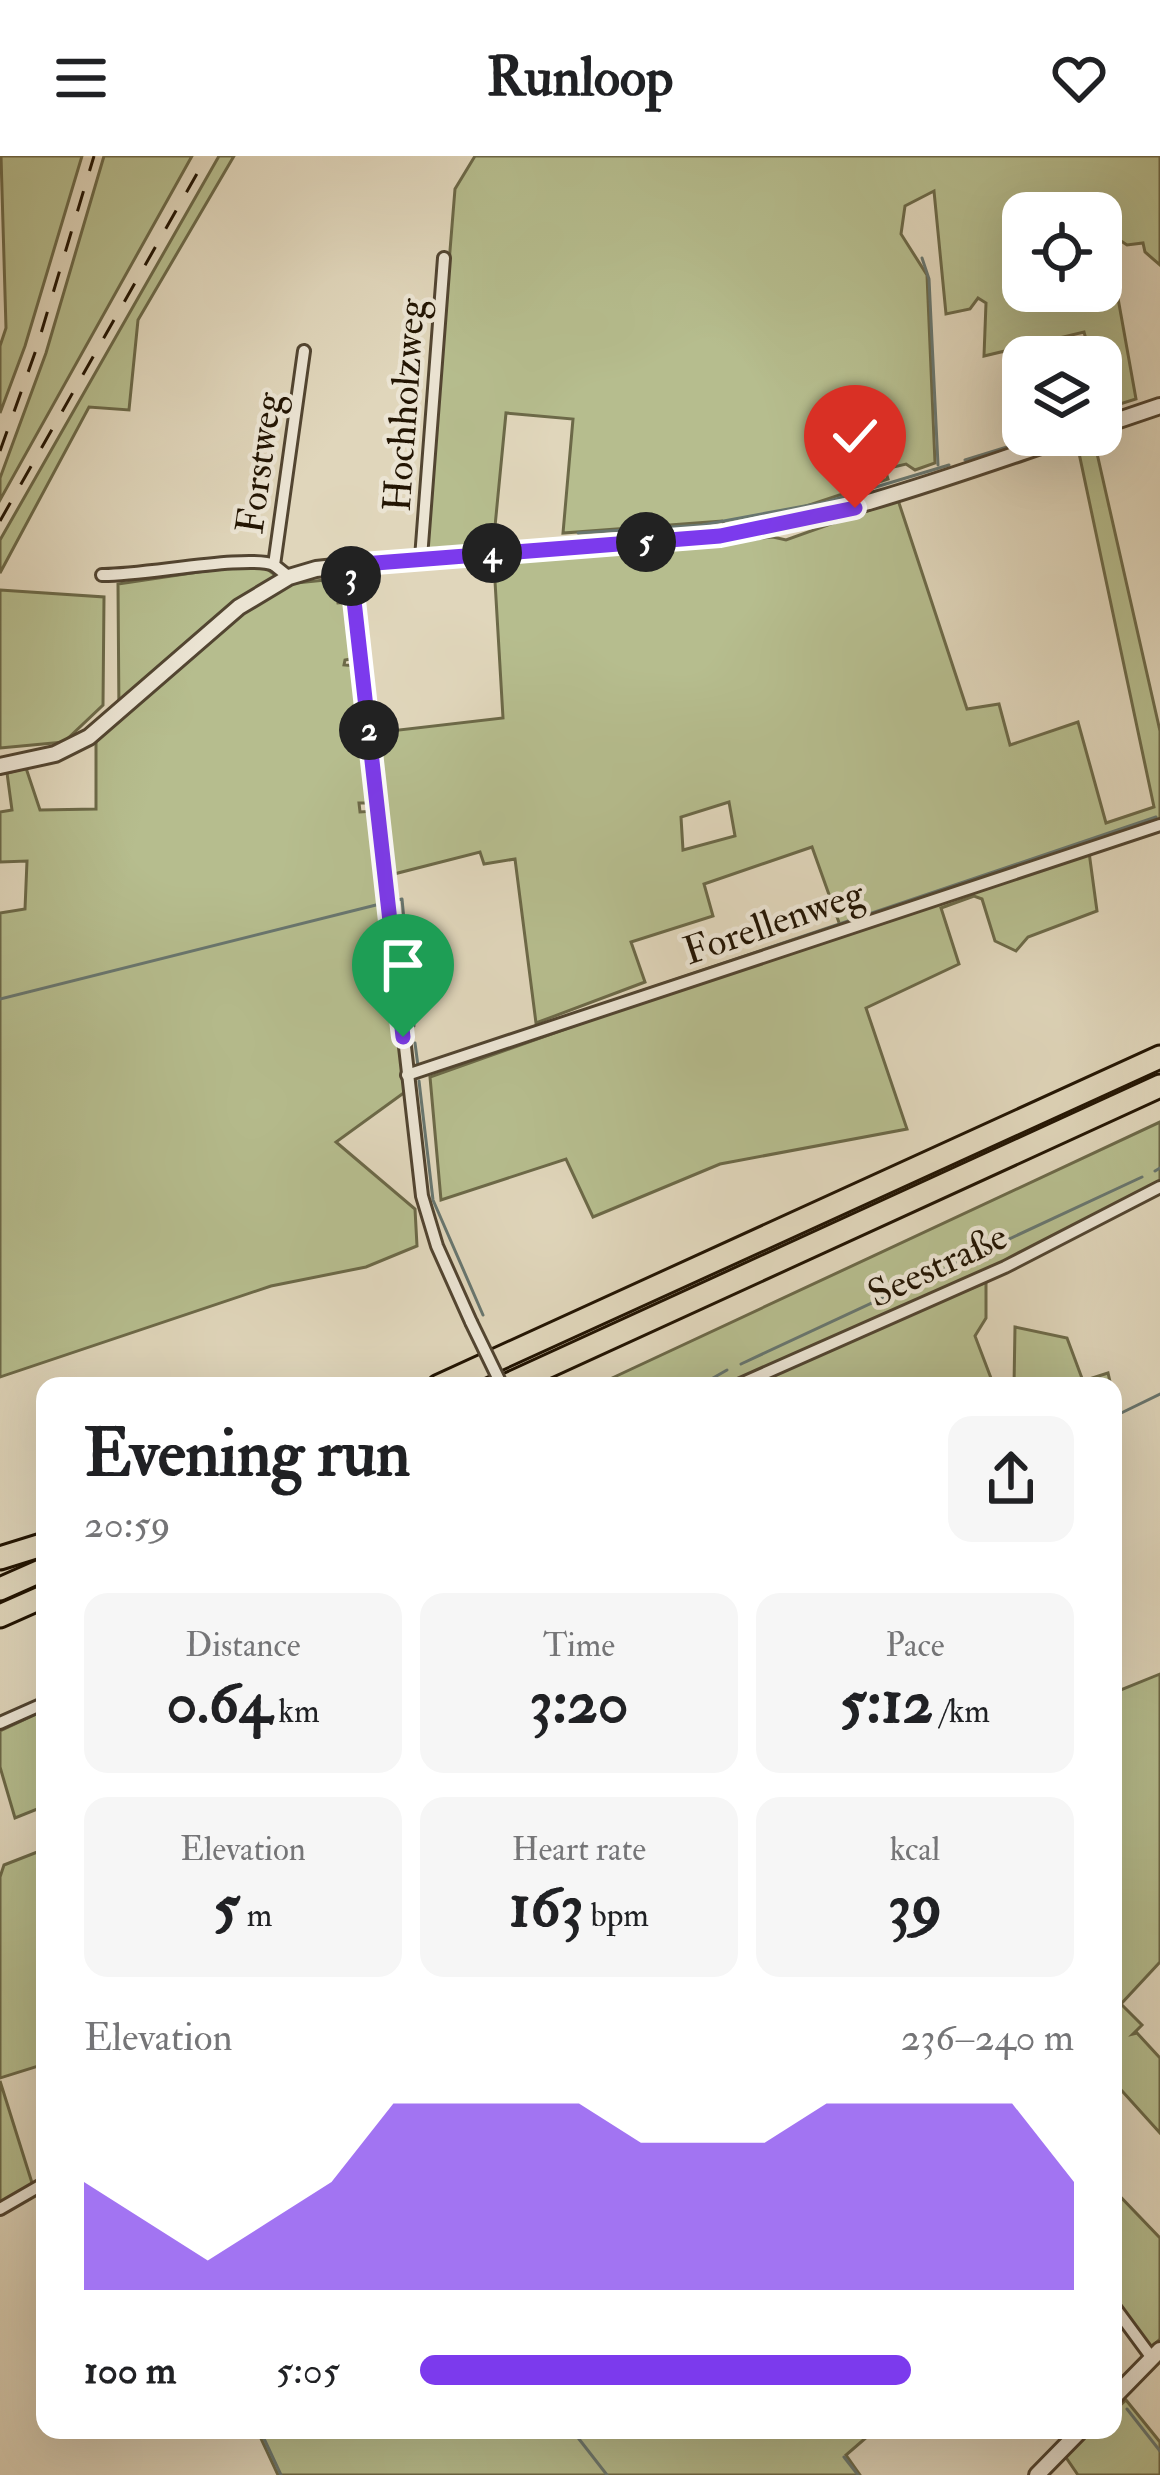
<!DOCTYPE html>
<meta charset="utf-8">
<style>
body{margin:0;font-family:"IM FELL Double Pica",serif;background:#f6f6f6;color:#202124;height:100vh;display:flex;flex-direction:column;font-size:45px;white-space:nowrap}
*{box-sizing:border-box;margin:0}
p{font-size:39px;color:#757577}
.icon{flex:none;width:66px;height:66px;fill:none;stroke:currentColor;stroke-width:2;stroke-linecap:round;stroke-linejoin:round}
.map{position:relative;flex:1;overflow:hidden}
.sheet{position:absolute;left:36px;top:1221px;width:1086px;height:1062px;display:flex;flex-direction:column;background:#fff;border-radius:24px;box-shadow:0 12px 48px #0002}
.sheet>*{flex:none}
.tools{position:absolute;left:1002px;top:36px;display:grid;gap:24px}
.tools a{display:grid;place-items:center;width:120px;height:120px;border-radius:24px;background:#fff;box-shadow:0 12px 48px #0002;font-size:60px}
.pin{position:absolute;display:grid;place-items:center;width:102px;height:102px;color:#fff;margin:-123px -51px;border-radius:50% 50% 50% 0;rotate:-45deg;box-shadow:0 0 12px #0007}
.pin .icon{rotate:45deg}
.km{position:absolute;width:60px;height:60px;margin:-30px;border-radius:50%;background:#222;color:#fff;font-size:33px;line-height:60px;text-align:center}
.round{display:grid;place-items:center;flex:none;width:126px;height:126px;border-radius:24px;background:#f6f6f6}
.summary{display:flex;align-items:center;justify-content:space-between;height:204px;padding:0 48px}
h1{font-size:66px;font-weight:700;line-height:90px}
.figures{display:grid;grid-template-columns:repeat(3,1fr);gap:18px;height:204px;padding:12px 48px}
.figures div{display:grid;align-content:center;border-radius:24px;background:#f6f6f6;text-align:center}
.figures b{font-size:60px;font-weight:700}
.figures small{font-size:33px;font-weight:400}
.figures p{font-size:33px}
.chart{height:336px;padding:24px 48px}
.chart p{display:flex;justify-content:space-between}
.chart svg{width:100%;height:216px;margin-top:12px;fill:#7c3aed;opacity:.7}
ul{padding:0 48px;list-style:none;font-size:39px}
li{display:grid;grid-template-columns:192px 144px 1fr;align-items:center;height:90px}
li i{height:30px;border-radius:15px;background:#7c3aed}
header{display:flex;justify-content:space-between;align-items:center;height:156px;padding:0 48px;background:#fff;font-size:54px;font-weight:700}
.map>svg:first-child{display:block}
</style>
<header><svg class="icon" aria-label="menu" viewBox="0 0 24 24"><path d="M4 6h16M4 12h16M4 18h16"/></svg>Runloop<svg class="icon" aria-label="heart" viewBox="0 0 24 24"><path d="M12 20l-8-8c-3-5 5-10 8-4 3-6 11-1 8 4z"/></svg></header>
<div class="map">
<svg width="1160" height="2319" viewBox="0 0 1160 2319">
<rect width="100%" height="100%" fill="#e0d6bb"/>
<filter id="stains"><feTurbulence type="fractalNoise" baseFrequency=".00167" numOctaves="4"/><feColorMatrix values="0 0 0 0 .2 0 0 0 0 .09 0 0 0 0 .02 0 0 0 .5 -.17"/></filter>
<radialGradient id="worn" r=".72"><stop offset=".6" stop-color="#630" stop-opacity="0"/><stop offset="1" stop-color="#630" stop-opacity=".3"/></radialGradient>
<g fill="#b6bd8e" stroke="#6c6948" stroke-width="3" fill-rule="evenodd">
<path d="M 1,0 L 82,0 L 25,190 L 0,257 L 0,190 L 6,172 Z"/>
<path d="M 104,0 L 192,0 L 0,344 L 0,322 L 46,197 Z"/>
<path d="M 219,0 L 234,0 L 138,164 L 129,254 L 89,251 L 0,417 L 0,384 Z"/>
<path d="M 475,0 L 1160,0 L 1160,109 L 1145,96 L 1143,87 L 1127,89 L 1106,75 L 1136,243 L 1104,253 L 1101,201 L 1091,201 L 1084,176 L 984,200 L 986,147 L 978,142 L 970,153 L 946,158 L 934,35 L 905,50 L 901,78 L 927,119 L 935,307 L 915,314 L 906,308 L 885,313 L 888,323 L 806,350 L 806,360 L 728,372 L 722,365 L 563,377 L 573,263 L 506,257 L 493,391 L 429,394 L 426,390 L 455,33 ZM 1023,57 L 1101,57 L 1101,135 L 1023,135 Z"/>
<path d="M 1096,293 L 1160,575 L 1160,665 L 1089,696 L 1097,755 L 1028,781 L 1016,795 L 995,785 L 982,743 L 974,740 L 941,752 L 959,808 L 866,852 L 907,973 L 720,1008 L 593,1061 L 566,1003 L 441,1044 L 430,921 L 842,775 L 812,691 L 704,728 L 713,760 L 631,786 L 645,826 L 536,867 L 515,703 L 484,708 L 480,696 L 390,719 L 373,577 L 503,562 L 494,408 L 773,381 L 786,384 L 898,344 L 967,553 L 999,548 L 1010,589 L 1078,566 L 1106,667 L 1154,651 L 1079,297 ZM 729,646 L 735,680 L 683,694 L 681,661 Z"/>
<path d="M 259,407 L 287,428 L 335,423 L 338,447 L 350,446 L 356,502 L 345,504 L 344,509 L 357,510 L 365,575 L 352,576 L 353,592 L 367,592 L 374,647 L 359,647 L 360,656 L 375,655 L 405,936 L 336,986 L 415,1053 L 417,1090 L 366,1111 L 271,1130 L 0,1221 L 0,757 L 25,753 L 27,705 L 0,706 L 0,656 L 12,654 L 7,617 L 26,612 L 40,654 L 96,653 L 96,583 L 119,561 L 118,428 Z"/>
<path d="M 0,434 L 104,441 L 103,549 L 64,586 L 0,592 Z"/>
<path d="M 1160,966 L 1160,1025 L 1016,1100 L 727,1230 L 595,1230 Z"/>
<path d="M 986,1126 L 986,1162 L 975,1180 L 994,1230 L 742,1230 Z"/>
<path d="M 1015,1171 L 1067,1182 L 1083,1225 L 1108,1217 L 1111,1230 L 1014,1230 Z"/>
<path d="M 1160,1518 L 1160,1806 L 1121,1848 L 1142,1869 L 1133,1878 L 1137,1877 L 1160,1902 L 1160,1977 L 1113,1925 L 1113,1537 Z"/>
<path d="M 45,1554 L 45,1650 L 15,1662 L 0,1611 L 0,1575 Z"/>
<path d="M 45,1693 L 45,1908 L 0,1922 L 0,1721 L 4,1709 Z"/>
<path d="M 0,1925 L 33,2030 L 0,2047 Z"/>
<path d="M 1113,2033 L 1160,2082 L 1160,2183 L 1151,2192 L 1113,2141 Z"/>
<path d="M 1126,2244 L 1160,2286 L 1160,2319 L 1078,2319 L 1065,2300 L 1093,2274 L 1113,2274 L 1113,2256 Z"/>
<path d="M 257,2274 L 875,2274 L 846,2299 L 860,2319 L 278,2319 Z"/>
</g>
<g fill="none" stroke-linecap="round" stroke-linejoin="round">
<g stroke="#68766f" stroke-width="3">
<path d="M 922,102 L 929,123 L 938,309"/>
<path d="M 965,304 L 1046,279"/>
<path d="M 578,377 L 702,369 L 826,346 L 949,309"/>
<path d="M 398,744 L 402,743 L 414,870"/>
<path d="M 0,843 L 380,748"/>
<path d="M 573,858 L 1156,661"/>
<path d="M 415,887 L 418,910"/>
<path d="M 419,925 L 433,1044 L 483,1159"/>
<path d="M 1155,1015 L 1160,1012"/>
<path d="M 741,1208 L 1142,1021"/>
<path d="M 699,1230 L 727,1214"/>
<path d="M 1115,1260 L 1160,1238"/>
<path d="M 1127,2253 L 1160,2295"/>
<path d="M 260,2274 L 281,2319"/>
<path d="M 572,2274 L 607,2319"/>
<path d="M 844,2301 L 858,2319"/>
</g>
<defs>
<g id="minor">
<path d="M 421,402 L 444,102"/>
<path d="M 350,408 L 422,1040 L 437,1090 L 471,1166"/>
<path d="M 102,419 C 141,420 249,398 274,409"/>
<path d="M 289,421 L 274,409 L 304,195"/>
<path d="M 407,919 L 1160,669"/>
<path d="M 736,1230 L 1005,1111 L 1160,1031"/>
<path d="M 0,1567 L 45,1547"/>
<path d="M 0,2053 L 45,2027"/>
<path d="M 1113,2149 L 1152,2202"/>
</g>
<g id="tertiary">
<path d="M 1101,270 L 1160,250"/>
<path d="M 0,610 L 55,598 L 89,581 L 239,451 L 289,421 L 316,413 L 421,402 L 720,380 C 842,361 957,318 1073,279"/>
<path d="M 1113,2242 L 1160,2194"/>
<path d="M 1037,2319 L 1081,2274"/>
</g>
<g id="motorway">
<path d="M 439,1230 L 1160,901"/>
<path d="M 505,1230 L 1160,930"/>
<path d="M 0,1402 L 45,1388"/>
<path d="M 0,1433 L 45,1413"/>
<path d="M 0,1460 L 45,1440"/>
</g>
</defs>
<use href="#minor" stroke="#524531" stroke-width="16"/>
<use href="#tertiary" stroke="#524531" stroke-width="20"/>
<use href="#motorway" stroke="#231503" stroke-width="27"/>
<use href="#minor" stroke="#ebe4d3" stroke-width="10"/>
<use href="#tertiary" stroke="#ebe4d3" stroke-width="14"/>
<use href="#motorway" stroke="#e0d6bb" stroke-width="21"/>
<g stroke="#231503" stroke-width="3" stroke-dasharray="21 21" stroke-linecap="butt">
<path d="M 0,295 L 36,194 L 94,0"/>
<path d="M 0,365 L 207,0"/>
</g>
<defs>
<path id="minor-bridge" d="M 471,1166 L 502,1230"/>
</defs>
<use href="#minor-bridge" stroke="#524531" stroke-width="16" stroke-linecap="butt"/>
<use href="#minor-bridge" stroke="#ebe4d3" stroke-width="10"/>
</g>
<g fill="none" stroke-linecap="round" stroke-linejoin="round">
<defs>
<path id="route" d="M 403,881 L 350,409 L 720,380 L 855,352"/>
</defs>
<use href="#route" stroke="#fff" stroke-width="24"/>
<use href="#route" stroke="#7c3aed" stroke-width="15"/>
</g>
<g text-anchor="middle" stroke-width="9" stroke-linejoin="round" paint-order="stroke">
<g font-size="39" fill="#231503" stroke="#ebe4d3">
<text transform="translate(403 249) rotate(-86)" y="14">Hochholzweg</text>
<text transform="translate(258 307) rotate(-82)" y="14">Forstweg</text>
<text transform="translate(773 765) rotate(-19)" y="14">Forellenweg</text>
<text transform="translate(937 1108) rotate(-25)" y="14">Seestraße</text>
</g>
</g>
<rect width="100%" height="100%" filter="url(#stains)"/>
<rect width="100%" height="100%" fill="url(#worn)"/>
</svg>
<div class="tools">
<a><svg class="icon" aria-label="locate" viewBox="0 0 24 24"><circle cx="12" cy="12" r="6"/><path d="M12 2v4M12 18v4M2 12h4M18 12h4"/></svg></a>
<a><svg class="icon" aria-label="layers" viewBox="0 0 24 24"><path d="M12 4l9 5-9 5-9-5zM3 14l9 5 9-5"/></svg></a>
</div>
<div class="pin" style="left:403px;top:881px;background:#1e9e55"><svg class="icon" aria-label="arrive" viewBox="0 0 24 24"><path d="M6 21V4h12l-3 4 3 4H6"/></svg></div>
<div class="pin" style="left:855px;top:352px;background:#d93025"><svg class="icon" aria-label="check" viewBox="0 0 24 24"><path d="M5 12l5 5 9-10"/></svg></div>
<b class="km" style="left:369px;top:574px">2</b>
<b class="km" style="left:351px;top:420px">3</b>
<b class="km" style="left:492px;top:397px">4</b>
<b class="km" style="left:646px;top:386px">5</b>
<section class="sheet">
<div class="summary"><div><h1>Evening run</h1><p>20:59</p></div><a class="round"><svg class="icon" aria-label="share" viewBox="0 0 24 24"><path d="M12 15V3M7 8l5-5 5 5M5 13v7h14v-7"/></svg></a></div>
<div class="figures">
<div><p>Distance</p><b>0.64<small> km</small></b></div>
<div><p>Time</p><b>3:20</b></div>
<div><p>Pace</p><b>5:12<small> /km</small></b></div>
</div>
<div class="figures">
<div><p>Elevation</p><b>5<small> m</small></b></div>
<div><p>Heart rate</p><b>163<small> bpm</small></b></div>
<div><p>kcal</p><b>39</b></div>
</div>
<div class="chart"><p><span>Elevation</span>236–240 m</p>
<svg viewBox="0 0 160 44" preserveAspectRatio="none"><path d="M0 44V22L10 30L20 38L30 30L40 22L50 6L60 6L70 6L80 6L90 14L100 14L110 14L120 6L130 6L140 6L150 6L160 22V44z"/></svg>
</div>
<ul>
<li><b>100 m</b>5:05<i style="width:75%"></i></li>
</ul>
</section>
</div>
